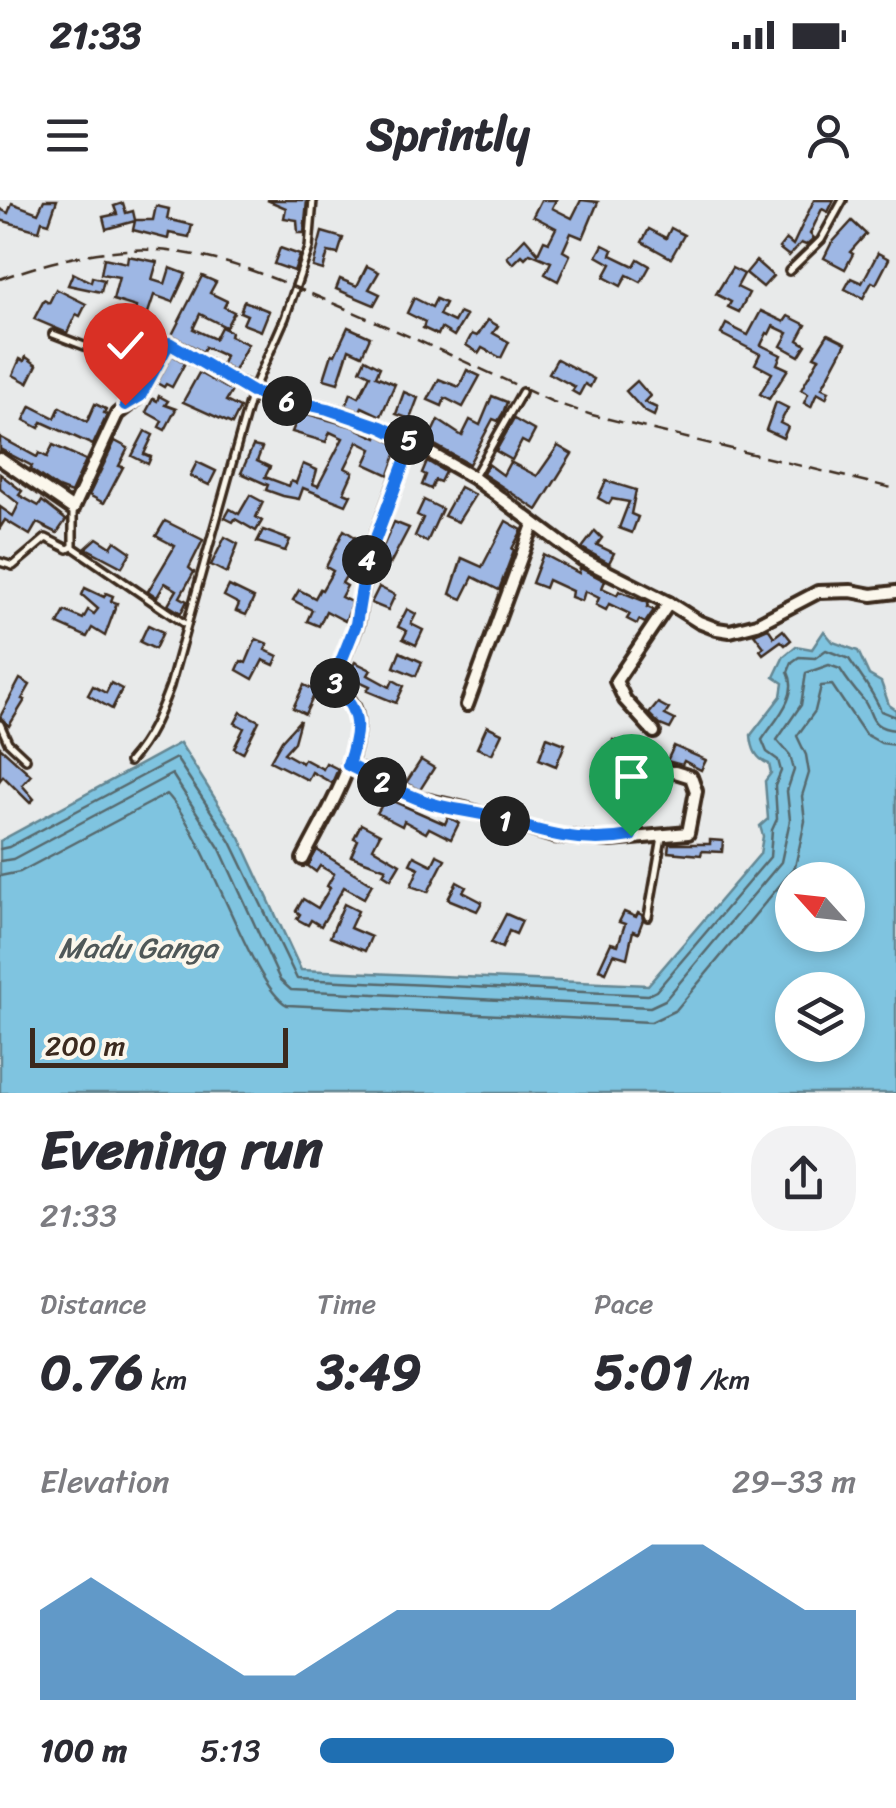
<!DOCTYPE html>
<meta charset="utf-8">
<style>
body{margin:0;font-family:Sriracha,sans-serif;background:#f2f2f3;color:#2b2b33;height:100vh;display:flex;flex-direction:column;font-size:38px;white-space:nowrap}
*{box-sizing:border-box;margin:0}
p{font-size:32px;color:#7c7c81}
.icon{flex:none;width:55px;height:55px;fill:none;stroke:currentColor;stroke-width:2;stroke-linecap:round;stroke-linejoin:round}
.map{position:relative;height:893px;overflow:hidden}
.drawer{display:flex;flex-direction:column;background:#fff;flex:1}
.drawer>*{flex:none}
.needle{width:65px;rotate:297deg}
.tools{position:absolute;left:775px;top:662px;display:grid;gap:20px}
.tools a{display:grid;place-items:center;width:90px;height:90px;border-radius:50%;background:#fff;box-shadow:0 5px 15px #0003;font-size:50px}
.scale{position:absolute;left:30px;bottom:25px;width:258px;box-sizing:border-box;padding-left:10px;border:5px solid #3b2a1e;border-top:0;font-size:28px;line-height:35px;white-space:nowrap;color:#3b2a1e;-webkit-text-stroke:8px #fbf7ec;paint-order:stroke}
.pin{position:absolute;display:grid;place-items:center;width:85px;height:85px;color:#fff;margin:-102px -42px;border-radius:50% 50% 50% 0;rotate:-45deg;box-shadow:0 0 10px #0007}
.pin .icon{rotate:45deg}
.km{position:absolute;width:50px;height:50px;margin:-25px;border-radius:50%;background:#222;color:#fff;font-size:28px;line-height:50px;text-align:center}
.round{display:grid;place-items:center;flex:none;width:105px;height:105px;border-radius:40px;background:#f2f2f3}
.head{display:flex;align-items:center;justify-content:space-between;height:170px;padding:0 40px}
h1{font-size:55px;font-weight:800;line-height:75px}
.stats{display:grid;grid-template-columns:repeat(3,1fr);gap:15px;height:170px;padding:10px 40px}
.stats div{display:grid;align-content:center}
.stats b{font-size:50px;font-weight:800}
.stats small{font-size:28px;font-weight:400}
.stats p{font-size:28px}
.chart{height:280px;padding:20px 40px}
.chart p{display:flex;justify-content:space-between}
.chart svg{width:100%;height:180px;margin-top:10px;fill:#1f6fb2;opacity:.7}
ul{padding:0 40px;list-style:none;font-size:32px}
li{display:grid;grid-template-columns:160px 120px 1fr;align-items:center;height:75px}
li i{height:25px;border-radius:12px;background:#1f6fb2}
.status{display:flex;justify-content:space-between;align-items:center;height:70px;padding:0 50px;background:#fff;direction:ltr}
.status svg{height:28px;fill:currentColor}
header{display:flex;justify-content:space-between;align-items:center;height:130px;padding:0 40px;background:#fff;font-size:45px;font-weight:800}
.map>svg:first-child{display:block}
</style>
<div class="status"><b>21:33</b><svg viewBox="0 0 49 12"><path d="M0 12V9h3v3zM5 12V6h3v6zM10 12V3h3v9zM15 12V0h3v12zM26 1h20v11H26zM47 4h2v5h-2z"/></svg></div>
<header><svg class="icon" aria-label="menu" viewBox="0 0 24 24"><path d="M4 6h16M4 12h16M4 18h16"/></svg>Sprintly<svg class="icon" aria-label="person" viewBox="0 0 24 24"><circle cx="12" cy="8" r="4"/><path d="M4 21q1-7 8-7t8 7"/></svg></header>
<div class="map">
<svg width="896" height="893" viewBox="0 0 896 893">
<rect width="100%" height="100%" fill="#e8eaea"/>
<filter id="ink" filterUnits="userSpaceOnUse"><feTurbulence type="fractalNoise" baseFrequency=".01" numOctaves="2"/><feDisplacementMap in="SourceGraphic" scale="20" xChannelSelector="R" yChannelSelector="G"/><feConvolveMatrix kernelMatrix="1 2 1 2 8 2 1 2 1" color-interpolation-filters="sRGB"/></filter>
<g filter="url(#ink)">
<path fill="#7fc4e0" stroke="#648692" stroke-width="2.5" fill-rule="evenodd" d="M 824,431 L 833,442 L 858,451 L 869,475 L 881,482 L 889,505 L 896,510 L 896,893 L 0,893 L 0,641 L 180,543 L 240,638 L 301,770 L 648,785 L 760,654 L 763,636 L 760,626 L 768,619 L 765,581 L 771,573 L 769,564 C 756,559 752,549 751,535 L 781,496 L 783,483 L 774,477 L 784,456 L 796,446 L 812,449 ZM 792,680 L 848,680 L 848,735 L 792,735 ZM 792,790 L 848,790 L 848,845 L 792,845 Z"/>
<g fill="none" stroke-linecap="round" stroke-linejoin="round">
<g stroke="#56686c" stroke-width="2.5">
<path d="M 0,649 L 9,647 L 176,558 L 231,642 L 297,779 L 648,795 L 656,791 L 770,657 L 772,630 L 777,619 L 775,586 L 781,571 L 778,560 L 767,552 L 762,540 C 775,520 800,496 788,472 L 792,462 L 799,457 L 815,458 L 826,450 L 849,459 C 861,477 873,491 881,511 L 896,517"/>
<path d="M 0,661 L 13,659 L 172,574 L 220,649 L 280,780 L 291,790 L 650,807 L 665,800 L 781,662 L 790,620 L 787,591 L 794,570 L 790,555 L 777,540 L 801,505 L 806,473 L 829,465 L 840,469 C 847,480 852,487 861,497 C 875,512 866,528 896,530"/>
<path d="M 0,676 L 20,672 L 167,594 C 208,638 251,785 287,805 L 651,822 L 676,810 L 795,667 L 805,621 L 802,596 L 809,573 L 806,555 L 797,536 L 815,511 L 821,486 L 832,485 L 865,534 L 881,543 L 896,545"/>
</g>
</g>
<g fill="#9eb7e4" stroke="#3b2a1e" stroke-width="2.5">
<path d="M 44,0 L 57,0 L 49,23 L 42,21 L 39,31 L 0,20 L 0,9 L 8,13 L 12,3 L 38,13 Z"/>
<path d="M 267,0 L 307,0 L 304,33 L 298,33 L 297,20 L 284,18 L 286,8 Z"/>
<path d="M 541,0 L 556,0 L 552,8 L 572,18 L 581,0 L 598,2 L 583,38 L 571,33 L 563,51 L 570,55 L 558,81 L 545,74 L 551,62 L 530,53 L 525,58 L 522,55 L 513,64 L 507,57 L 525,38 L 538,53 L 544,40 L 549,42 L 556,28 L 533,16 Z"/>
<path d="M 814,0 L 834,0 L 828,12 L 822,9 L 810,34 L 814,38 L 806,45 L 801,43 L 789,56 L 779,48 L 786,39 L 793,45 Z"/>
<path d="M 123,3 L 126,13 L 133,11 L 135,20 L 153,20 L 156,6 L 169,9 L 167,19 L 192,25 L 189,37 L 169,33 L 168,39 L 133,30 L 135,21 L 106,29 L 103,17 L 117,14 L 114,6 Z"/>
<path d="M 852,21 L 866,34 L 850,52 L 853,54 L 845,69 L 824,58 L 831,44 Z"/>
<path d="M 671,28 L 684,35 L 671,58 L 642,42 L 649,29 L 666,38 Z"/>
<path d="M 322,32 L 343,38 L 338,54 L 328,52 L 323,70 L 313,67 Z"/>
<path d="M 603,45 L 613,50 L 611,55 L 634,66 L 638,59 L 650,66 L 641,82 L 627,75 L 621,86 L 604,77 L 611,64 L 597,56 Z"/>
<path d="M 280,48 L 300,55 L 294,71 L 274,64 Z"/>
<path d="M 878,53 L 889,59 L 876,84 L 872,82 L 863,98 L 845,89 L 851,78 L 862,83 Z"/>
<path d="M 128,56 L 157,62 L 152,80 L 165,84 L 170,68 L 186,74 L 173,102 L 154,95 L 147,116 L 135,112 L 136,107 L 113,100 L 119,77 L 101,74 L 104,58 L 127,63 Z"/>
<path d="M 756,61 L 773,76 L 763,87 L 746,73 Z"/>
<path d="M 367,66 L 379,72 L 369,89 L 380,94 L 374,105 L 336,89 L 340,79 L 357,86 Z"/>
<path d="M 732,68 L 744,74 L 737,87 L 749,93 L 739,112 L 728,107 L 731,102 L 716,94 Z"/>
<path d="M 73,73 L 91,82 L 92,77 L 104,80 L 101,92 L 68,85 Z"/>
<path d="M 202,76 L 216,82 L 210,93 L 227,101 L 224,107 L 234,112 L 226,127 L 200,114 L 193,129 L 215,139 L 221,127 L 231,132 L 230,136 L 248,144 L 234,171 L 222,164 L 225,156 L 205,147 L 203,152 L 172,135 Z"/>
<path d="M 56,89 L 86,104 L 80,116 L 76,114 L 67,133 L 34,119 L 44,100 L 49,103 Z"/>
<path d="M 414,98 L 432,107 L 436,99 L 445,103 L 439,115 L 454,122 L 459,113 L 466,116 L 454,136 L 441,128 L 438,135 L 423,128 L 425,122 L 407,113 Z"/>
<path d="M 244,101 L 269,111 L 261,131 L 243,124 L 247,115 L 240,112 Z"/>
<path d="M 761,111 L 784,122 L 788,116 L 806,125 L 798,140 L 806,145 L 799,156 L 781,146 L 788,133 L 773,126 L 769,134 L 767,133 L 761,145 L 781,155 L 777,164 L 788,169 L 769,199 L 760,194 L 772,173 L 755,164 L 760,154 L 721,134 L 726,124 L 748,135 Z"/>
<path d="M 488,120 L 498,126 L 493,133 L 509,142 L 501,158 L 482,148 L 479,153 L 466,145 L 472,134 L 477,136 Z"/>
<path d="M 348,127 L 370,137 L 362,155 L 349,149 L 338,183 L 324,179 L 332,154 L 335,155 Z"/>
<path d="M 828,134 L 846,143 L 822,188 L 829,191 L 826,198 L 817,193 L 811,207 L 804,203 L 808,194 L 801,190 L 819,158 L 814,156 Z"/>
<path d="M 139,136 L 152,141 L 146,158 L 150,160 L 133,190 L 124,197 L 117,193 L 128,171 L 120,168 L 130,137 L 137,140 Z"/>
<path d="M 172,155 L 185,163 L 172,187 L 166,184 L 164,187 L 157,183 Z"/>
<path d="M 26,157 L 37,165 L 28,183 L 13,175 L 20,159 L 24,161 Z"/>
<path d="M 365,159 L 380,167 L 376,176 L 395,184 L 381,216 L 362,207 L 360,211 L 346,206 L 351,193 L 359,197 L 370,175 L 360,170 Z"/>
<path d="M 557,159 L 594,179 L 590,187 L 585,184 L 579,195 L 572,191 L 575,187 L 549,173 Z"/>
<path d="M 467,170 L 480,176 L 463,207 L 445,198 L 442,206 L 428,200 L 439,179 L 459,187 Z"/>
<path d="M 199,173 L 232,191 L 226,201 L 240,208 L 232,224 L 183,202 Z"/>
<path d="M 637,181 L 650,196 L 644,202 L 657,208 L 654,216 L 644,211 L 626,191 Z"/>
<path d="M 404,192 L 418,198 L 410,219 L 396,214 Z"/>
<path d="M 159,196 L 168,201 L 165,205 L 176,209 L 165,230 L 159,227 L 162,221 L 146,212 L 153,199 L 157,201 Z"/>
<path d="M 492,196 L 507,202 L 503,213 L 498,221 L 493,219 L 469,264 L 428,241 L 438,220 L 462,236 L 470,220 L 480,225 Z"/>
<path d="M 776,202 L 788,208 L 780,223 L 788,227 L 783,238 L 766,230 Z"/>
<path d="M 95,204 L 106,209 L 104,213 L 107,215 L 93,245 L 42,222 L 39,228 L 24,220 L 31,206 L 55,218 L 60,207 L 87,222 Z"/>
<path d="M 300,212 L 354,227 L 377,238 L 378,235 L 399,246 L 389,275 L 365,264 L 372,249 L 358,242 L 345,268 L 353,272 L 344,292 L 351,295 L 346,305 L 303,288 L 299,299 L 283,296 L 266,290 L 268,285 L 241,273 L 253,246 L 262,248 L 257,261 L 270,267 L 265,277 L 289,286 L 291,281 L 296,283 L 303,264 L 317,270 L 313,284 L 318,286 L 343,238 L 330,232 L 326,242 L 292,232 Z"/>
<path d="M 514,219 L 535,231 L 528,244 L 522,241 L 512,260 L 496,251 Z"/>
<path d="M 145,231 L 153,235 L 144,254 L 151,257 L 148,264 L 132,256 Z"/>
<path d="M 0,237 L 37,257 L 39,253 L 47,257 L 53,245 L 86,260 L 71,293 L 58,288 L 30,269 L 32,266 L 0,249 Z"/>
<path d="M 115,241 L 128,248 L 119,266 L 123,267 L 104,303 L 89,295 Z"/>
<path d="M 558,246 L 572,254 L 537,310 L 483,274 L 488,264 L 503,275 L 510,262 L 537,276 Z"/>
<path d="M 427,261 L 445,272 L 440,282 L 435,280 L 431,289 L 422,285 L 426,275 L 422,273 Z"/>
<path d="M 197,262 L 216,271 L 209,285 L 190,276 Z"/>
<path d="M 0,274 L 22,291 L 19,295 L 39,306 L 42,301 L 66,320 L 57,333 L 37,323 L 30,335 L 5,320 L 0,328 L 0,307 L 13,316 L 19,304 L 0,289 Z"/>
<path d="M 606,281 L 636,290 L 631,314 L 638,317 L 632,333 L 619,328 L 629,302 L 612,299 L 609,304 L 598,298 Z"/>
<path d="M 460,287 L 475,295 L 458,322 L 444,316 Z"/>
<path d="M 250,295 L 263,302 L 256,317 L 262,321 L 256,331 L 235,319 L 233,322 L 225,318 L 230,309 L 239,314 Z"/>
<path d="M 424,300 L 442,309 L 427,342 L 415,336 L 423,318 L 417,315 Z"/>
<path d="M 165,321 L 203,340 L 189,368 L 194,372 L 180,397 L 187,401 L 181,413 L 168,405 L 177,390 L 165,383 L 157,397 L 148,391 L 175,346 L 156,336 Z"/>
<path d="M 506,321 L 522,330 L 512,349 L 514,350 L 499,390 L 473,377 L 462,399 L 450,394 L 462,358 L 482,367 Z"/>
<path d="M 394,322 L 409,328 L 390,364 L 378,358 Z"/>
<path d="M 263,330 L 290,340 L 285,351 L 257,342 Z"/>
<path d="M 344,330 L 355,337 L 352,341 L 363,348 L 342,383 L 347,386 L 341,397 L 351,402 L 350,410 L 345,421 L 326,411 L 319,426 L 307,421 L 312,410 L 293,400 L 299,390 L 315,398 L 320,389 L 322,390 L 333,371 L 326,367 Z"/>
<path d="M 595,331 L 602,338 L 597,345 L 614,353 L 609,363 L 582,348 Z"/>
<path d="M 225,337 L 238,344 L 227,373 L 211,365 Z"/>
<path d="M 97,338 L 111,347 L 115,341 L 131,352 L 122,367 L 86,348 Z"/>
<path d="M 543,354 L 579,373 L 580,368 L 605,381 L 602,388 L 617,395 L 619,391 L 649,403 L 647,407 L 654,410 L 645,423 L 639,420 L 637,424 L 627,419 L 630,414 L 609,404 L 606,410 L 596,405 L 599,398 L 585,391 L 582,401 L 571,397 L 572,391 L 548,380 L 545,388 L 532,383 Z"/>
<path d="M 229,386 L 254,398 L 246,415 L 236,411 L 239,404 L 224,396 Z"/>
<path d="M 379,387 L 395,395 L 388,410 L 371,403 Z"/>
<path d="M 85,388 L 104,397 L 106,393 L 113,396 L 111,401 L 117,403 L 105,436 L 92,428 L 87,437 L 58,424 L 65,411 L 83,419 L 88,410 L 94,414 L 98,409 L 82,395 Z"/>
<path d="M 407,409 L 416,414 L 411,424 L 423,430 L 416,445 L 403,439 L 407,431 L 398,427 Z"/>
<path d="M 148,425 L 163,432 L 155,449 L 140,442 Z"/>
<path d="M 768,428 L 774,437 L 783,430 L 791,440 L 785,445 L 781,441 L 763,454 L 760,450 L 764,447 L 754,434 Z"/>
<path d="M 256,439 L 268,444 L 265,450 L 278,456 L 274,465 L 263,460 L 253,479 L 237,470 L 241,461 L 246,463 Z"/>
<path d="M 400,452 L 422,462 L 416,476 L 394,467 Z"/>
<path d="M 355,462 L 371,470 L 368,475 L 390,487 L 393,480 L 404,486 L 396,503 L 367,491 L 370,486 L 348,476 Z"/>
<path d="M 20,479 L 30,485 L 22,499 L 25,500 L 9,526 L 0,517 Z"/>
<path d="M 111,483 L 122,489 L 112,509 L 88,495 L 93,486 L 106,493 Z"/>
<path d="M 304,485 L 316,491 L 305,514 L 293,508 Z"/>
<path d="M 658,503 L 669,509 L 665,515 L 675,520 L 670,529 L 660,525 L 649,514 Z"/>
<path d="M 241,512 L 259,521 L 243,553 L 234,548 L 244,528 L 235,523 Z"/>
<path d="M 300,520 L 294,542 L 284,553 L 302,563 L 304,559 L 323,569 L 326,563 L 338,569 L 332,583 L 312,572 L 308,580 L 270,561 L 282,540 Z"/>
<path d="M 487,526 L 502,533 L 492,554 L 477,548 Z"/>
<path d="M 547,537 L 565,544 L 556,566 L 539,559 Z"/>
<path d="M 613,540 L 658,550 L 654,564 L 628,556 L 628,559 L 610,555 Z"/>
<path d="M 674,546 L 706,560 L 701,570 L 684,561 L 682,565 L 667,561 Z"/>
<path d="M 0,547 L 31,575 L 22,585 L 34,599 L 30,603 L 3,576 L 0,580 Z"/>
<path d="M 421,560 L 434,568 L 420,590 L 406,583 Z"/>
<path d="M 386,598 L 445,624 L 448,617 L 459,623 L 451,639 L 429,628 L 426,633 L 404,621 L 402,626 L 377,613 Z"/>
<path d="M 361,624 L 380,634 L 373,648 L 400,664 L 391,679 L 383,674 L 386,669 L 351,656 L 358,640 L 354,638 Z"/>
<path d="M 710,640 L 723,641 L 722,652 L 702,651 L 701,655 L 668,652 L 669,644 L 710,644 Z"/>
<path d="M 317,650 L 372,684 L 364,698 L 344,687 L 321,726 L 311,720 L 308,725 L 297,719 L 300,714 L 296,711 L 303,699 L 318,708 L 330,688 L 327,686 L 334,674 L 320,666 L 316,672 L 308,666 Z"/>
<path d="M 437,655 L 445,659 L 428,692 L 411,686 L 419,668 L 410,664 L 414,656 L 432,665 Z"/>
<path d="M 457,682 L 466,687 L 463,692 L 482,702 L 477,711 L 448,699 Z"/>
<path d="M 344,704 L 358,711 L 350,728 L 371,737 L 365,751 L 330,737 Z"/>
<path d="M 624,712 L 636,717 L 638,713 L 642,715 L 643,720 L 638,733 L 633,731 L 627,758 L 614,754 L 606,772 L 599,769 L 611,743 L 618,745 L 625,724 L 619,722 Z"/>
<path d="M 506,714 L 522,721 L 516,734 L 509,731 L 502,748 L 491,743 Z"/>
</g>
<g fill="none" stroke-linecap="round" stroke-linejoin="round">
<defs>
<g id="service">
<path d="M 789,71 L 821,40 L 843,0"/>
<path d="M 53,134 L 113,157 L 130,123 L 169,143"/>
<path d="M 475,275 L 522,192"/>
<path d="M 73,309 L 73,347 L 185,424"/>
<path d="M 0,362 L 13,366 L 46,338 L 68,349 L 72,347"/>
<path d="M 0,524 L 8,542 L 26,559"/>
<path d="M 129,562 C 150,538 159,515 170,486 L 252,192 L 285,118 L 309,48 L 313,0"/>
<path d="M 648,717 L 662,637"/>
</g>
<g id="minor">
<path d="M 0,259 L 73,309 L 117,214 L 140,196 L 169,143 L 252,192 L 328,209 L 381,227 L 411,242 L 474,278 L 582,359 L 669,403 L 699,422 L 717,429 L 730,431 L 757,424 L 818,392 L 851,391 L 872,395 L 896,392"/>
<path d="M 467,505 L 533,325"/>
<path d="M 654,532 L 625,500 L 616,481 L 669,403"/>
<path d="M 348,565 L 416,598 L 469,610 L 553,636 L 611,640 L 688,633 L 696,591 L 691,577 L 675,572 L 634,573"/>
<path d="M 303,659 C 320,624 367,551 355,511 C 352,501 343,494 335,488 L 334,479 L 357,424 L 366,364 L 411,242"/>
</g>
</defs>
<use href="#service" stroke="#3b2a1e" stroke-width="12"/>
<use href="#minor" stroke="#3b2a1e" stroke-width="18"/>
<use href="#service" stroke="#fbf7ec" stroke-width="5"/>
<use href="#minor" stroke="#fbf7ec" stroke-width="10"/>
<path stroke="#3b2a1e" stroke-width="2.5" stroke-dasharray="15 8" stroke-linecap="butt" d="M 0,79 C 49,61 105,47 156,50 C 220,54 279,80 337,105 C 410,136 481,169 553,202 L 592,215 L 896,289"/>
</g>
</g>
<g fill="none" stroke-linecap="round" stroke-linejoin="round" filter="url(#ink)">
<defs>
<path id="route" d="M 125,205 L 140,196 L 169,143 L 252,192 L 328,209 L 381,227 L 412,242 L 366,364 L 356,424 L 334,479 L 335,488 C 363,511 359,532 348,565 C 376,579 404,595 433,604 C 453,610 474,611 494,617 C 541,633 582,645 631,636"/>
</defs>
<use href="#route" stroke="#fff" stroke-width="20"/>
<use href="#route" stroke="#1a73e8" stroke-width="12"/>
</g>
<g text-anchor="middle" stroke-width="8" stroke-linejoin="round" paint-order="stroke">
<g font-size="30" font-style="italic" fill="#4f5858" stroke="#fbf7ec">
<text x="138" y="758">Madu Ganga</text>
</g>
</g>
</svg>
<div class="tools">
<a><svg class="needle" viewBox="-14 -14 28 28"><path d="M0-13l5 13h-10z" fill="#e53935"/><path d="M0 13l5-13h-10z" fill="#7c7c81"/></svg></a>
<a><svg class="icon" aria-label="layers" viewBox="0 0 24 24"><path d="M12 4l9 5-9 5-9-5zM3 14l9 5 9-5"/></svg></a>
</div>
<div class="scale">200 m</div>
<div class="pin" style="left:631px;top:636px;background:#1e9e55"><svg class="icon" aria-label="arrive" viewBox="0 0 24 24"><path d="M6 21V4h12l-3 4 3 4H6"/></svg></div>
<div class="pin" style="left:125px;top:205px;background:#d93025"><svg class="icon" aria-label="check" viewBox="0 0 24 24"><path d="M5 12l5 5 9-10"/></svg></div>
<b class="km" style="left:505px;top:621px">1</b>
<b class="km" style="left:382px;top:582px">2</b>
<b class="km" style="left:335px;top:483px">3</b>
<b class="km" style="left:367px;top:360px">4</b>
<b class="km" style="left:409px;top:240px">5</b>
<b class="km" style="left:287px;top:201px">6</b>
</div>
<section class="drawer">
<div class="head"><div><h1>Evening run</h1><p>21:33</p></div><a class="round"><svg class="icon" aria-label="share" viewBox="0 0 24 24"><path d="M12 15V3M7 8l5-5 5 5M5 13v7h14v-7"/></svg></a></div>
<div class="stats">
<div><p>Distance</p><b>0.76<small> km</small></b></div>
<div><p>Time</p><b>3:49</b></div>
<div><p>Pace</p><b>5:01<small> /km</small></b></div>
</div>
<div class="chart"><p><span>Elevation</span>29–33 m</p>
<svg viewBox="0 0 160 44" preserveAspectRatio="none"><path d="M0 44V22L10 14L20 22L30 30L40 38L50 38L60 30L70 22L80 22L90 22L100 22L110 14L120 6L130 6L140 14L150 22L160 22V44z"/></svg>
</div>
<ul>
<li><b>100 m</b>5:13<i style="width:66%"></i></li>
</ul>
</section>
